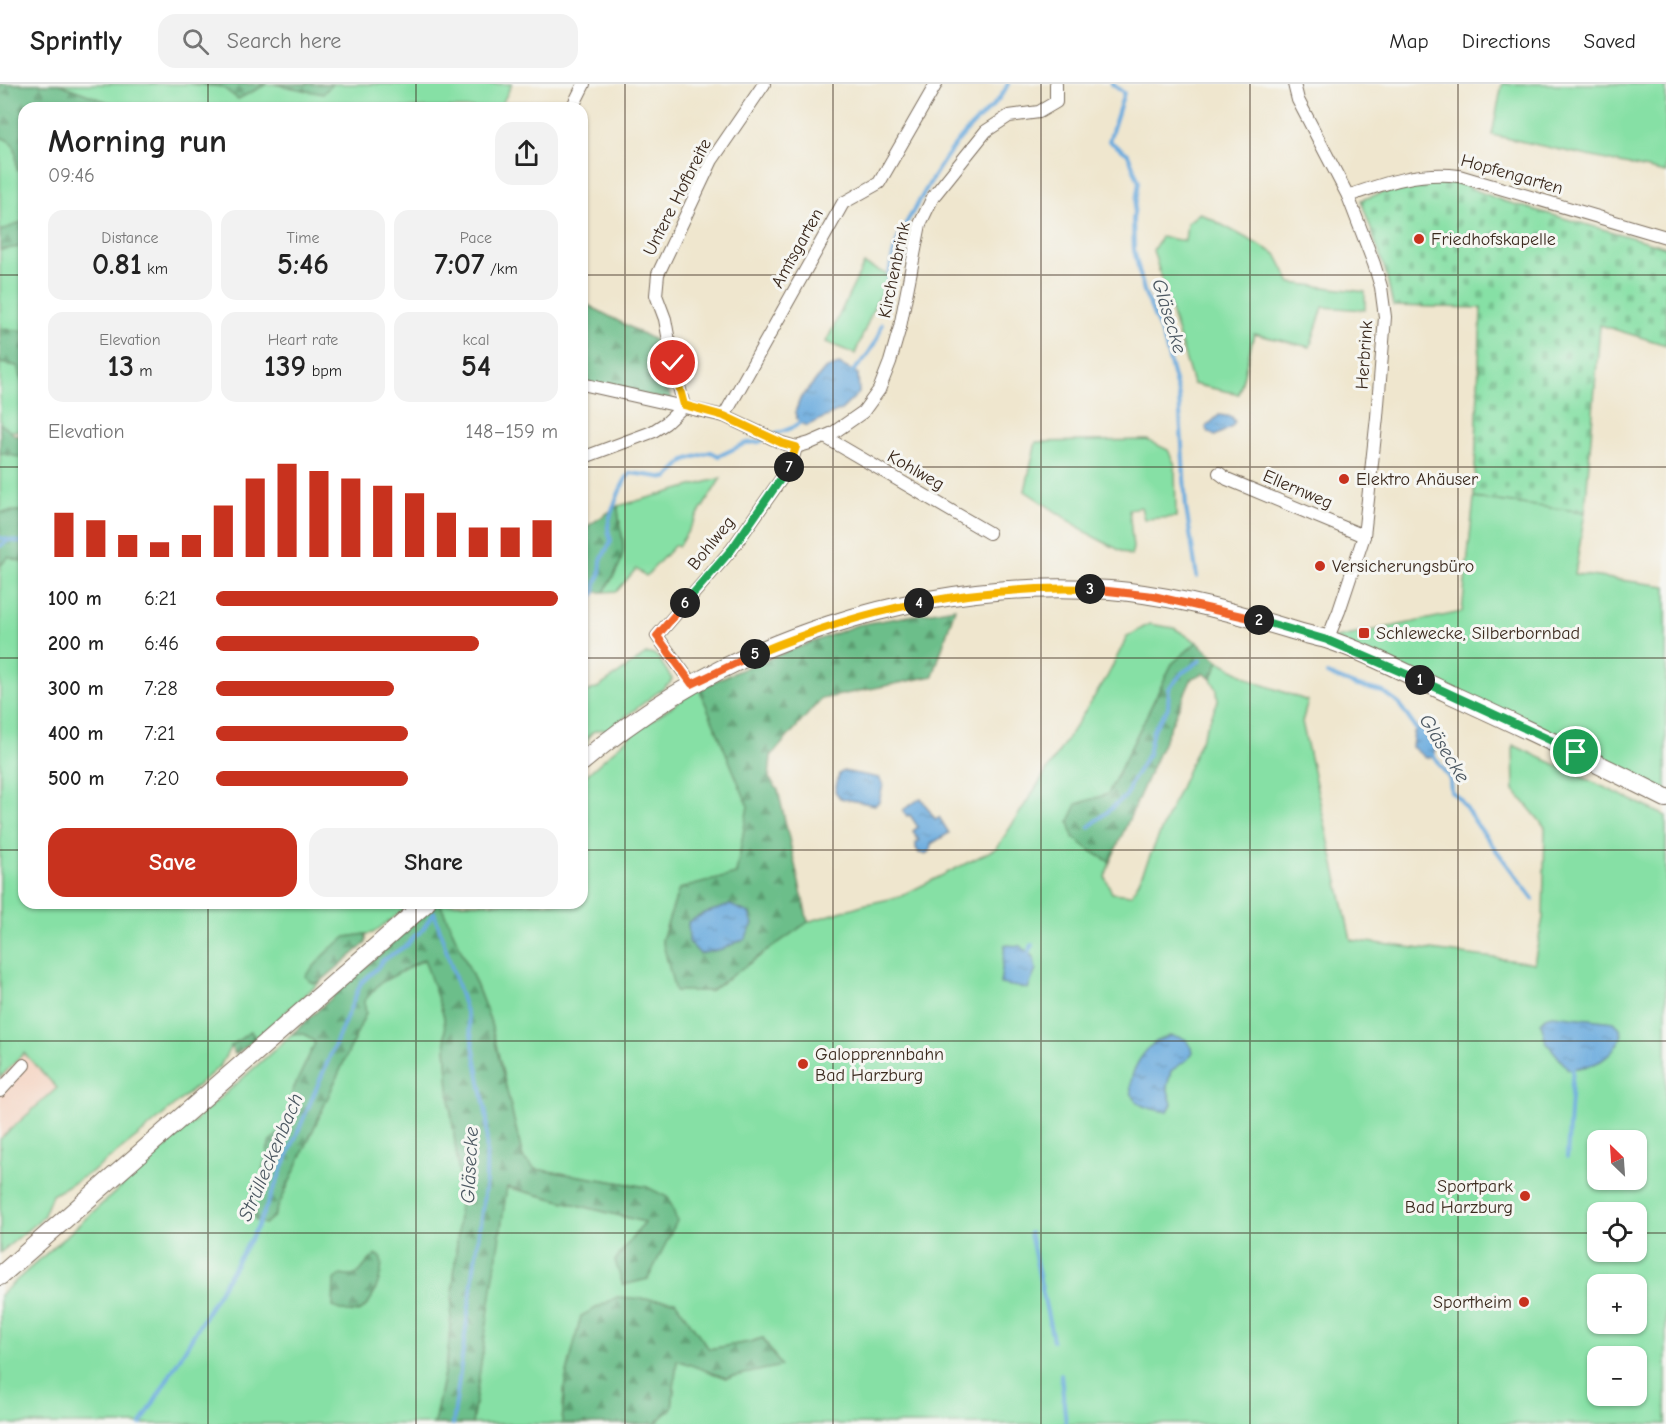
<!DOCTYPE html>
<meta charset="utf-8">
<style>
body{margin:0;font-family:"Comic Neue",sans-serif;background:#f2f2f2;color:#222;height:100vh;display:flex;flex-direction:column;font-size:22px;white-space:nowrap}
*{box-sizing:border-box;margin:0}
p{font-size:20px;color:#767676}
.icon{flex:none;width:33px;height:33px;fill:none;stroke:currentColor;stroke-width:2;stroke-linecap:round;stroke-linejoin:round}
.map{position:relative;flex:1;overflow:hidden}
.drawer{position:absolute;left:18px;top:18px;width:570px;height:807px;display:flex;flex-direction:column;background:#fff;border-radius:18px;box-shadow:0 2px 4px #0004}
.drawer>*{flex:none}
.needle{width:39px;rotate:335deg}
.tools{position:absolute;left:1587px;top:1046px;display:grid;gap:12px}
.tools a{display:grid;place-items:center;width:60px;height:60px;border-radius:12px;background:#fff;box-shadow:0 2px 4px #0004;font-size:30px}
.pin{position:absolute;display:grid;place-items:center;width:51px;height:51px;color:#fff;margin:-26px;border:3px solid #fff;border-radius:50%;box-shadow:0 2px 6px #0007}
.km{position:absolute;width:30px;height:30px;margin:-15px;border-radius:50%;background:#222;color:#fff;font-size:16px;line-height:30px;text-align:center}
.round{display:grid;place-items:center;flex:none;width:63px;height:63px;border-radius:18px;background:#f2f2f2}
.headline{display:flex;align-items:center;justify-content:space-between;height:102px;padding:0 30px}
h1{font-size:33px;font-weight:600;line-height:45px}
.figures{display:grid;grid-template-columns:repeat(3,1fr);gap:9px;height:102px;padding:6px 30px}
.figures div{display:grid;align-content:center;border-radius:15px;background:#f2f2f2;text-align:center}
.figures b{font-size:30px;font-weight:600}
.figures small{font-size:16px;font-weight:400}
.figures p{font-size:16px}
.chart{height:168px;padding:12px 30px}
.chart p{display:flex;justify-content:space-between}
.chart svg{width:100%;height:108px;margin-top:6px;stroke:#c8321e;stroke-width:6}
.action{display:flex;gap:12px;margin-top:auto;padding:12px 30px}
.action a{flex:1;height:69px;border-radius:18px;background:#c8321e;color:#fff;font-size:24px;font-weight:600;line-height:69px;text-align:center}
.action a+a{background:#f2f2f2;color:#222}
ul{padding:0 30px;list-style:none;font-size:20px}
li{display:grid;grid-template-columns:96px 72px 1fr;align-items:center;height:45px}
li i{height:15px;border-radius:8px;background:#c8321e}
header{display:flex;align-items:center;gap:36px;box-sizing:border-box;height:84px;padding:0 30px;background:#fff;border-bottom:2px solid #e0e0e0}
header strong{font-size:28px}
nav{display:flex;gap:33px;margin-inline-start:auto;font-size:21px}
.search{width:420px;height:54px;background:#f2f2f2;display:flex;align-items:center;gap:15px;box-sizing:border-box;padding:0 21px;border-radius:18px;color:#767676;font-size:22px}
.map>svg:first-child{display:block}
</style>
<header>
<strong>Sprintly</strong>
<div class="search"><svg class="icon" aria-label="search" viewBox="0 0 24 24"><circle cx="10" cy="10" r="6"/><path d="M15 15l6 6"/></svg>Search here</div>
<nav><a>Map</a><a>Directions</a><a>Saved</a></nav>
</header>
<div class="map">
<svg width="1666" height="1340" viewBox="0 0 1666 1340">
<defs>
<pattern id="forest-firs" width="22" height="20" patternUnits="userSpaceOnUse" patternTransform="scale(1.5)"><rect width="22" height="20" fill="#6cbe8a"/><path d="M5 1l3.5 6h-7zM16 11l3.5 6h-7z" fill="#5a9b70"/></pattern>
<pattern id="cemetery-stones" width="16" height="16" patternUnits="userSpaceOnUse" patternTransform="scale(1.5)"><rect width="16" height="16" fill="#86e0a5"/><path d="M2 7V4a2 2 0 0 1 4 0v3zM10 15v-3a2 2 0 0 1 4 0v3z" fill="#75c08e"/></pattern>
<pattern id="water-ripples" width="26" height="14" patternUnits="userSpaceOnUse" patternTransform="scale(1.5)"><rect width="26" height="14" fill="#6aabde"/><path d="M2 4q2-2 4 0t4 0M15 11q2-2 4 0t4 0" fill="none" stroke="#588bb3"/></pattern>
</defs>
<rect width="100%" height="100%" fill="#f6f6f2"/>
<filter id="ink" filterUnits="userSpaceOnUse"><feTurbulence type="fractalNoise" baseFrequency=".0167" numOctaves="2"/><feDisplacementMap in="SourceGraphic" scale="12" xChannelSelector="R" yChannelSelector="G"/><feConvolveMatrix kernelMatrix="1 2 1 2 8 2 1 2 1" color-interpolation-filters="sRGB"/></filter>
<filter id="wash" filterUnits="userSpaceOnUse"><feTurbulence type="fractalNoise" baseFrequency=".008" numOctaves="4" result="noise"/><feDisplacementMap in="SourceGraphic" scale="24" xChannelSelector="R" yChannelSelector="G"/><feGaussianBlur stdDeviation="1.35" result="paint"/><feColorMatrix in="noise" values="0 0 0 0 0 0 0 0 0 0 0 0 0 0 0 0 0 1.4 0 .05"/><feComposite in="paint" operator="in"/></filter>
<g filter="url(#wash)">
<rect width="100%" height="100%" fill="#efe6ce"/>
<path fill="#f5d3c1" d="M 23,969 L 57,1004 L 0,1055 L 0,994 Z"/>
<g fill="#86e0a5" stroke="#608562" stroke-width="1.5" fill-rule="evenodd">
<path d="M 0,0 L 512,0 L 500,24 L 24,24 L 24,346 L 0,348 Z"/>
<path d="M 1502,0 L 1666,0 L 1666,89 L 1492,51 Z"/>
<path d="M 1200,129 L 1276,170 L 1291,199 L 1365,208 L 1365,226 L 1323,223 L 1310,263 L 1254,250 L 1239,310 L 1193,300 L 1153,166 L 1161,153 L 1185,157 L 1187,139 Z"/>
<path d="M 864,180 L 891,192 L 875,221 L 855,270 L 826,258 Z"/>
<path d="M 1147,356 L 1168,366 L 1175,381 L 1176,433 L 1144,435 L 1141,423 L 1129,425 L 1133,464 L 1131,472 L 1094,453 L 1025,407 L 1036,358 Z"/>
<path d="M 0,369 L 24,374 L 24,427 L 0,428 Z"/>
<path d="M 721,394 L 678,463 L 675,461 L 646,492 L 636,485 L 617,507 L 604,508 C 613,493 624,478 623,460 C 622,447 618,435 618,422 Z"/>
<path d="M 1474,414 L 1585,428 L 1575,490 L 1666,502 L 1666,714 L 1327,556 L 1462,528 Z"/>
<path d="M 8,473 L 24,478 L 24,819 L 406,819 L 406,824 L 373,849 L 346,853 L 309,897 L 313,899 L 320,898 L 255,955 L 254,951 L 231,962 L 220,982 L 142,1049 L 95,1086 L 52,1111 L 43,1133 L 0,1169 L 0,1055 L 57,1004 L 24,969 L 0,994 L 0,482 Z"/>
<path d="M 1149,540 L 1174,544 L 1197,558 L 1172,580 L 1108,710 L 1077,720 L 1091,767 L 1110,778 L 1105,793 L 1112,809 L 1131,811 L 1139,797 L 1218,617 L 1217,606 L 1211,595 L 1219,577 L 1256,598 L 1308,617 L 1302,638 L 1351,856 L 1534,879 L 1543,834 L 1545,743 L 1514,706 L 1513,661 L 1666,732 L 1666,1340 L 655,1340 L 672,1324 L 677,1275 L 726,1294 L 780,1281 L 763,1254 L 750,1258 L 709,1265 L 675,1218 L 565,1297 L 562,1340 L 472,1340 L 506,1103 L 645,1138 L 615,1177 L 648,1195 L 647,1103 L 535,1085 L 523,1074 L 490,936 L 476,900 L 440,819 L 582,819 L 582,695 L 633,649 L 699,604 L 749,722 L 736,790 L 679,805 L 662,856 L 710,907 L 808,838 L 862,821 L 899,813 L 997,764 L 1107,593 L 1127,553 ZM 1598,1056 L 1636,1056 L 1636,1095 L 1598,1095 ZM 1598,1128 L 1636,1128 L 1636,1167 L 1598,1167 ZM 1598,1200 L 1636,1200 L 1636,1239 L 1598,1239 ZM 1598,1272 L 1636,1272 L 1636,1311 L 1598,1311 Z"/>
<path d="M 646,570 L 654,570 L 659,575 L 672,595 L 670,599 L 608,646 C 595,644 586,649 587,663 L 582,667 L 582,610 L 599,603 Z"/>
<path d="M 425,875 L 444,933 L 450,1019 L 461,1106 L 448,1269 L 434,1340 L 0,1340 L 0,1211 L 292,950 C 303,948 307,950 315,959 L 293,1006 L 285,1045 L 270,1057 L 254,1121 L 265,1140 L 274,1132 L 366,929 L 364,917 L 380,899 Z"/>
</g>
<g fill="url(#forest-firs)" stroke="#547454" stroke-width="1.5">
<path d="M 0,0 L 59,0 L 124,24 L 24,24 L 24,85 L 17,86 C 15,68 19,59 0,53 Z"/>
<path d="M 190,0 L 267,0 L 238,15 L 222,3 Z"/>
<path d="M 274,0 L 332,0 L 323,10 Z"/>
<path d="M 24,137 L 24,162 L 0,166 L 0,147 Z"/>
<path d="M 582,218 L 660,259 L 671,317 L 582,297 Z"/>
<path d="M 0,245 L 24,247 L 24,304 L 17,282 L 0,279 Z"/>
<path d="M 0,339 L 16,352 L 24,351 L 24,374 L 0,369 Z"/>
<path d="M 618,422 C 618,435 622,447 623,460 C 625,478 612,493 604,508 L 595,508 L 582,525 L 582,446 Z"/>
<path d="M 24,427 L 24,478 L 8,473 L 0,482 L 0,428 Z"/>
<path d="M 955,524 L 933,592 L 821,615 L 771,672 L 769,694 L 778,706 L 808,838 L 710,907 L 675,907 L 662,856 L 679,805 L 736,790 L 748,722 L 699,604 L 747,583 L 857,541 Z"/>
<path d="M 1197,558 L 1219,577 L 1211,595 L 1204,589 L 1192,594 L 1110,778 L 1091,767 L 1073,753 L 1069,737 L 1077,720 L 1108,710 L 1172,580 Z"/>
<path d="M 436,819 L 440,819 L 476,900 L 490,936 L 523,1074 L 535,1085 L 647,1103 L 669,1114 L 677,1137 L 648,1195 L 623,1201 L 615,1177 L 644,1138 L 507,1103 L 472,1340 L 434,1340 L 448,1269 L 461,1106 L 450,1019 L 444,933 L 424,875 L 380,899 L 364,917 L 366,929 L 274,1132 L 265,1140 L 255,1136 L 254,1121 L 270,1057 L 285,1045 L 293,1006 L 315,959 C 307,950 303,948 292,950 Z"/>
<path d="M 366,850 L 366,859 L 320,898 L 313,899 L 305,892 L 331,864 L 346,853 Z"/>
<path d="M 251,947 L 255,955 L 236,970 L 234,969 L 231,962 Z"/>
<path d="M 377,1171 L 380,1172 C 386,1184 373,1220 360,1227 C 351,1231 341,1226 333,1223 L 334,1196 L 341,1191 C 365,1196 360,1179 377,1171 Z"/>
<path d="M 617,1213 L 675,1217 L 709,1265 L 750,1258 L 763,1254 L 781,1282 L 726,1294 L 677,1276 L 672,1324 L 655,1340 L 562,1340 L 565,1297 L 581,1232 Z"/>
</g>
<path fill="url(#cemetery-stones)" stroke="#608562" stroke-width="1.5" d="M 1423,99 L 1458,99 L 1503,117 L 1666,163 L 1666,261 L 1600,241 L 1585,428 L 1474,414 L 1481,224 L 1393,222 L 1386,189 L 1361,116 L 1397,104 Z"/>
<g fill="url(#water-ripples)" stroke="#526a7e" stroke-width="1.5">
<path d="M 839,280 L 858,290 L 859,309 L 841,326 L 806,342 L 800,339 L 796,333 L 796,326 L 800,315 L 825,285 Z"/>
<path d="M 1219,331 L 1232,333 L 1235,338 L 1232,343 L 1215,352 L 1208,348 L 1206,343 Z"/>
<path d="M 1420,645 L 1429,646 L 1437,657 L 1433,673 L 1426,674 L 1412,663 L 1414,648 Z"/>
<path d="M 843,687 L 879,694 L 883,701 L 879,718 L 875,721 L 840,714 L 835,707 L 839,690 Z"/>
<path d="M 921,714 L 935,735 L 939,733 L 949,749 L 931,760 L 930,767 L 925,770 L 919,769 L 916,764 L 916,759 L 919,757 L 913,747 L 918,743 L 910,731 L 907,732 L 903,726 Z"/>
<path d="M 730,821 L 749,829 L 753,840 L 745,855 L 722,865 L 700,870 L 689,858 L 688,838 L 705,829 Z"/>
<path d="M 1005,861 L 1021,862 L 1034,874 L 1036,886 L 1028,905 L 1000,900 Z"/>
<path d="M 1553,931 L 1614,938 L 1620,944 L 1622,951 C 1611,977 1594,983 1568,985 L 1546,958 L 1541,939 L 1545,933 Z"/>
<path d="M 1170,952 C 1184,953 1189,954 1192,968 L 1188,975 L 1171,987 L 1167,1003 L 1172,1020 L 1168,1027 C 1161,1028 1156,1026 1149,1024 C 1114,1015 1136,971 1157,957 C 1160,955 1166,954 1170,952 Z"/>
</g>
<g fill="none" stroke-linecap="round" stroke-linejoin="round">
<g stroke="#6aabde" stroke-width="4">
<path d="M 1112,0 L 1124,9 L 1109,57 L 1128,70 L 1139,98 L 1133,135 L 1134,166 L 1144,207 L 1164,256 L 1179,313 L 1186,424 L 1197,493"/>
<path d="M 884,226 C 888,198 890,170 903,144 C 923,112 940,77 965,49 C 979,33 999,20 1008,0"/>
<path d="M 851,289 C 867,274 876,261 882,240"/>
<path d="M 773,351 L 794,343 L 803,336"/>
<path d="M 0,454 L 24,459"/>
<path d="M 0,462 L 9,456"/>
<path d="M 582,525 L 595,508 L 596,498 L 600,491 L 601,476 L 611,457 C 610,453 608,448 608,443 C 609,432 623,394 631,389 L 667,394 L 685,376 L 711,368 L 719,372 L 746,359 L 759,358 L 766,355"/>
<path d="M 1327,590 L 1354,601 L 1383,608 L 1399,620 L 1419,649"/>
<path d="M 1432,670 L 1450,695 L 1451,708 L 1460,715 L 1478,742 L 1533,815"/>
<path d="M 1089,743 L 1126,712 L 1132,697 L 1148,670 L 1153,646 L 1168,624 L 1169,605 L 1182,589 L 1201,576"/>
<path d="M 434,828 L 468,934 L 487,1035 L 486,1096 L 453,1340"/>
<path d="M 1027,872 L 1032,861"/>
<path d="M 1567,1073 L 1573,981"/>
<path d="M 1030,1149 L 1053,1256"/>
<path d="M 1061,1290 L 1066,1340"/>
<path d="M 141,1340 L 258,1142 L 361,899 L 377,884 L 382,877 L 407,861 L 414,852 L 421,848 L 434,828"/>
</g>
</g>
</g>
<g filter="url(#ink)">
<g fill="none" stroke-linecap="round" stroke-linejoin="round">
<defs>
<g id="street">
<path d="M 1294,0 L 1298,16 L 1348,112 L 1374,180 L 1381,203 L 1385,233 L 1377,333 L 1364,452 L 1339,527 L 1327,556"/>
<path d="M 572,24 L 584,0"/>
<path d="M 1348,112 C 1385,99 1419,87 1459,92 L 1666,153"/>
<path d="M 582,300 L 724,332 L 782,359 L 796,363 L 810,359 L 833,349 L 863,328 L 879,306 L 890,278 L 900,243 L 920,140 L 933,113 L 986,47 L 1009,32 L 1039,28 L 1056,18 L 1056,0"/>
<path d="M 724,332 L 843,119 L 879,99 L 936,0"/>
<path d="M 825,353 L 989,449"/>
<path d="M 582,374 L 652,348 L 666,339 L 684,322 L 673,279 L 665,235 L 656,211 L 658,190 L 712,76 L 764,0"/>
<path d="M 1219,389 L 1227,395 L 1364,452"/>
<path d="M 692,600 L 657,552 L 732,465 L 791,381 L 796,363"/>
<path d="M 0,1007 L 24,981"/>
</g>
<g id="secondary">
<path d="M 582,678 C 725,555 923,493 1110,506 C 1171,511 1234,528 1292,546 C 1304,550 1315,552 1326,555 C 1369,569 1409,591 1450,610 C 1522,643 1595,678 1666,714"/>
<path d="M 0,1192 L 426,819"/>
</g>
</defs>
<use href="#street" stroke="#7a6c5c" stroke-width="14"/>
<use href="#secondary" stroke="#7a6c5c" stroke-width="20"/>
<use href="#street" stroke="#fff" stroke-width="12"/>
<use href="#secondary" stroke="#fff" stroke-width="18"/>
</g>
</g>
<g fill="none" stroke-linecap="round" stroke-linejoin="round" filter="url(#ink)">
<defs>
<path id="split-1" d="M 1420,596 L 1576,668"/>
<path id="split-2" d="M 1259,536 L 1327,556 L 1420,596"/>
<path id="split-3" d="M 1090,505 L 1153,512 L 1259,536"/>
<path id="split-4" d="M 919,519 C 975,508 1032,503 1090,505"/>
<path id="split-5" d="M 755,570 C 808,548 862,530 919,519"/>
<path id="split-6" d="M 685,519 L 657,552 L 692,600 L 755,570"/>
<path id="split-7" d="M 685,519 L 732,465 L 789,383"/>
<path id="split-8" d="M 673,279 L 684,321 L 724,332 L 782,359 L 796,363 L 789,383"/>
</defs>
<use href="#split-1" stroke="#fff" stroke-width="12"/>
<use href="#split-2" stroke="#fff" stroke-width="12"/>
<use href="#split-3" stroke="#fff" stroke-width="12"/>
<use href="#split-4" stroke="#fff" stroke-width="12"/>
<use href="#split-5" stroke="#fff" stroke-width="12"/>
<use href="#split-6" stroke="#fff" stroke-width="12"/>
<use href="#split-7" stroke="#fff" stroke-width="12"/>
<use href="#split-8" stroke="#fff" stroke-width="12"/>
<use href="#split-1" stroke="#22a559" stroke-width="8"/>
<use href="#split-2" stroke="#22a559" stroke-width="8"/>
<use href="#split-3" stroke="#f0652b" stroke-width="8"/>
<use href="#split-4" stroke="#f5b400" stroke-width="8"/>
<use href="#split-5" stroke="#f5b400" stroke-width="8"/>
<use href="#split-6" stroke="#f0652b" stroke-width="8"/>
<use href="#split-7" stroke="#22a559" stroke-width="8"/>
<use href="#split-8" stroke="#f5b400" stroke-width="8"/>
</g>
<path fill="none" stroke="#3b2a1e" stroke-width="1.5" stroke-opacity="0.55" d="M 208,0 L 208,24M 416,0 L 416,24M 625,0 L 625,1340M 833,0 L 833,1340M 1041,0 L 1041,1340M 1250,0 L 1250,1340M 1458,0 L 1458,1340M 0,191 L 24,191M 582,191 L 1666,191M 0,383 L 24,383M 582,383 L 1666,383M 0,574 L 24,574M 582,574 L 1666,574M 0,766 L 24,766M 582,766 L 1666,766M 208,819 L 208,1340M 416,819 L 416,1340M 0,957 L 1666,957M 0,1149 L 1598,1149M 1636,1149 L 1666,1149"/>
<g fill="#c8321e" stroke="#f6f6f2" stroke-width="2">
<circle cx="1419" cy="155" r="6"/>
<circle cx="1344" cy="395" r="6"/>
<circle cx="1320" cy="482" r="6"/>
<rect x="1358" y="543" width="12" height="12" rx="3"/>
<circle cx="803" cy="980" r="6"/>
<circle cx="1525" cy="1112" r="6"/>
<circle cx="1524" cy="1218" r="6"/>
</g>
<g text-anchor="middle" stroke-width="6" stroke-linejoin="round" paint-order="stroke">
<g font-size="18" fill="#3b2a1e" stroke="#f6f6f2">
<text transform="translate(1512 90) rotate(16)" y="6">Hopfengarten</text>
<text transform="translate(677 113) rotate(-63)" y="6">Untere Hofbreite</text>
<text transform="translate(797 164) rotate(-61)" y="6">Amtsgarten</text>
<text transform="translate(894 186) rotate(-78)" y="6">Kirchenbrink</text>
<text transform="translate(1364 271) rotate(-86)" y="6">Herbrink</text>
<text transform="translate(916 386) rotate(30)" y="6">Kohlweg</text>
<text transform="translate(1298 405) rotate(23)" y="6">Ellernweg</text>
<text transform="translate(711 459) rotate(-51)" y="6">Bohlweg</text>
</g>
<g font-size="18" fill="#3b2a1e" stroke="#f6f6f2" text-anchor="start">
<text x="1431" y="161">Friedhofskapelle</text>
<text x="1356" y="401">Elektro Ahäuser</text>
<text x="1332" y="488">Versicherungsbüro</text>
<text x="1376" y="555">Schlewecke, Silberbornbad</text>
<text x="815" y="976">Galopprennbahn<tspan x="815" dy="21">Bad Harzburg</tspan></text>
<text x="1513" y="1108" text-anchor="end">Sportpark<tspan x="1513" dy="21">Bad Harzburg</tspan></text>
<text x="1512" y="1224" text-anchor="end">Sportheim</text>
</g>
<g font-size="20" font-style="italic" fill="#4b5761" stroke="#f6f6f2">
<text transform="translate(1170 232) rotate(73)" y="7">Gläsecke</text>
<text transform="translate(1445 664) rotate(58)" y="7">Gläsecke</text>
<text transform="translate(270 1073) rotate(-67)" y="7">Strülleckenbach</text>
<text transform="translate(469 1081) rotate(-87)" y="7">Gläsecke</text>
</g>
</g>
</svg>
<div class="tools">
<a><svg class="needle" viewBox="-14 -14 28 28"><path d="M0-13l5 13h-10z" fill="#e53935"/><path d="M0 13l5-13h-10z" fill="#767676"/></svg></a>
<a><svg class="icon" aria-label="locate" viewBox="0 0 24 24"><circle cx="12" cy="12" r="6"/><path d="M12 2v4M12 18v4M2 12h4M18 12h4"/></svg></a>
<a>+</a>
<a>−</a>
</div>
<div class="pin" style="left:1576px;top:668px;background:#1e9e55"><svg class="icon" aria-label="arrive" viewBox="0 0 24 24"><path d="M6 21V4h12l-3 4 3 4H6"/></svg></div>
<div class="pin" style="left:673px;top:279px;background:#d93025"><svg class="icon" aria-label="check" viewBox="0 0 24 24"><path d="M5 12l5 5 9-10"/></svg></div>
<b class="km" style="left:1420px;top:596px">1</b>
<b class="km" style="left:1259px;top:536px">2</b>
<b class="km" style="left:1090px;top:505px">3</b>
<b class="km" style="left:919px;top:519px">4</b>
<b class="km" style="left:755px;top:570px">5</b>
<b class="km" style="left:685px;top:519px">6</b>
<b class="km" style="left:789px;top:383px">7</b>
<section class="drawer">
<div class="headline"><div><h1>Morning run</h1><p>09:46</p></div><a class="round"><svg class="icon" aria-label="share" viewBox="0 0 24 24"><path d="M12 15V3M7 8l5-5 5 5M5 13v7h14v-7"/></svg></a></div>
<div class="figures">
<div><p>Distance</p><b>0.81<small> km</small></b></div>
<div><p>Time</p><b>5:46</b></div>
<div><p>Pace</p><b>7:07<small> /km</small></b></div>
</div>
<div class="figures">
<div><p>Elevation</p><b>13<small> m</small></b></div>
<div><p>Heart rate</p><b>139<small> bpm</small></b></div>
<div><p>kcal</p><b>54</b></div>
</div>
<div class="chart"><p><span>Elevation</span>148–159 m</p>
<svg viewBox="0 0 160 44" preserveAspectRatio="none"><path d="M5 44V26M15 44V29M25 44V35M35 44V38M45 44V35M55 44V23M65 44V12M75 44V6M85 44V9M95 44V12M105 44V15M115 44V18M125 44V26M135 44V32M145 44V32M155 44V29"/></svg>
</div>
<ul>
<li><b>100 m</b>6:21<i style="width:100%"></i></li>
<li><b>200 m</b>6:46<i style="width:77%"></i></li>
<li><b>300 m</b>7:28<i style="width:52%"></i></li>
<li><b>400 m</b>7:21<i style="width:56%"></i></li>
<li><b>500 m</b>7:20<i style="width:56%"></i></li>
</ul>
<div class="action"><a>Save</a><a>Share</a></div>
</section>
</div>
